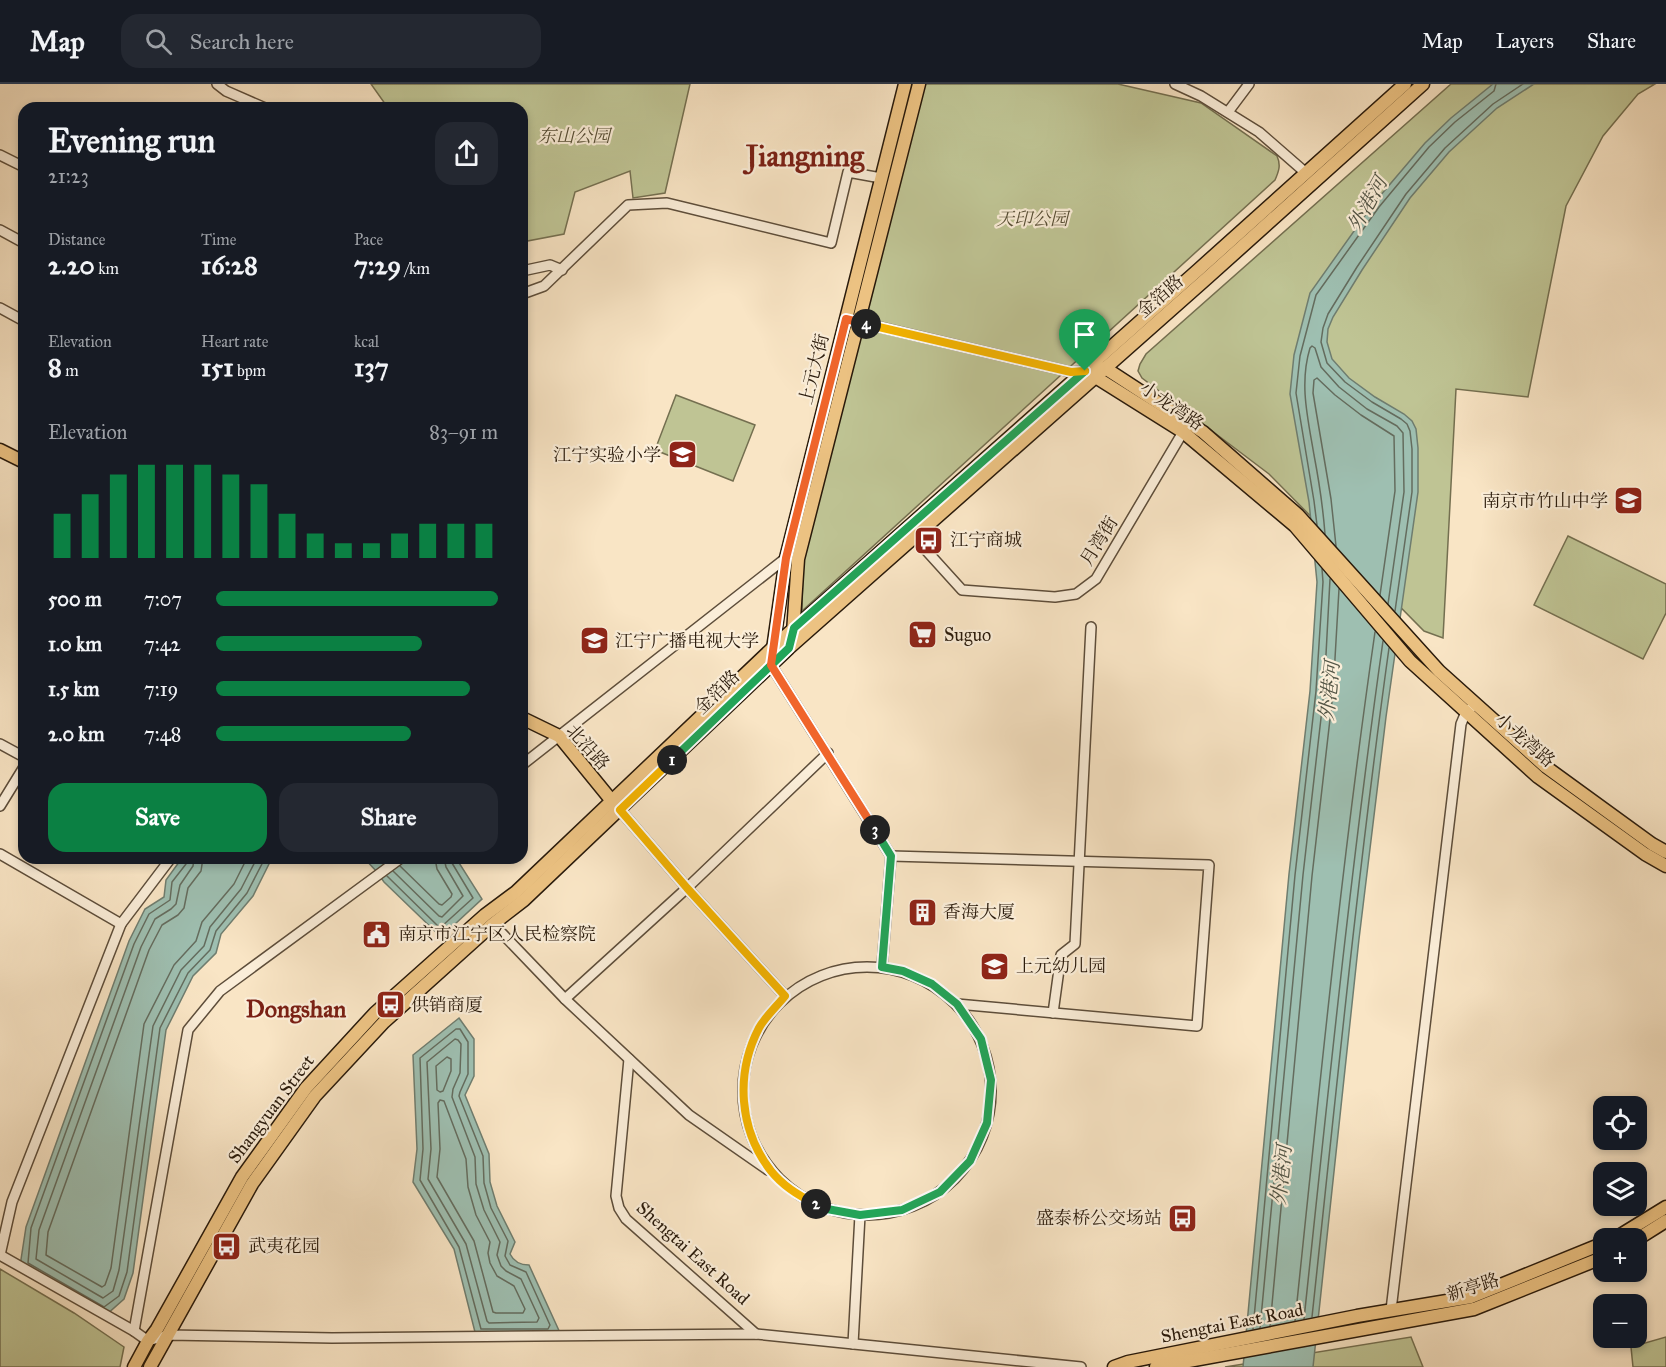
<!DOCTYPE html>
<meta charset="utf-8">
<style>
body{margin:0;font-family:"IM FELL Great Primer","Noto Serif SC",serif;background:#242831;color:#f1f3f6;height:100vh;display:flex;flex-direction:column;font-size:22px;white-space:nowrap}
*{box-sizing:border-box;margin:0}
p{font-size:20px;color:#9ea1a6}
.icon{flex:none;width:33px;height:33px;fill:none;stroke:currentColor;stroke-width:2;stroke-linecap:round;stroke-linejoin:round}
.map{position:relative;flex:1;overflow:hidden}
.panel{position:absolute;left:18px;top:18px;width:510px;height:762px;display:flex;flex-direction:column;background:#171b24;border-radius:18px;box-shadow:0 3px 9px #0003}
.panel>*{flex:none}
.buttons{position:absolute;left:1593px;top:1012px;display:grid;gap:12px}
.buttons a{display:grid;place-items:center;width:54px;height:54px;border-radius:12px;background:#171b24;box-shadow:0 3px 9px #0003;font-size:30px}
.pin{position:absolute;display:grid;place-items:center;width:51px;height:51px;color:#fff;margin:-62px -26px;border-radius:50% 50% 50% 0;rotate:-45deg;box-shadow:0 0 6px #0007}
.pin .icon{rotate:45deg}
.km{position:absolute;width:30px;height:30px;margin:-15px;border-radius:50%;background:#222;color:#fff;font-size:16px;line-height:30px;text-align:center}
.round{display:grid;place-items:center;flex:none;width:63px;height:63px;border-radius:18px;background:#242831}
.overview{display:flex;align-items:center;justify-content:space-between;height:102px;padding:0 30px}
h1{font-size:33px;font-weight:700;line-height:45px}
.figures{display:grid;grid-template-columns:repeat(3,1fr);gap:9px;height:102px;padding:6px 30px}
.figures div{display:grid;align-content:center}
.figures b{font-size:26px;font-weight:700}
.figures small{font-size:16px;font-weight:400}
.figures p{font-size:16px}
.chart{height:168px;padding:12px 30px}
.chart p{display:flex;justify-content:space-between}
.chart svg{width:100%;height:108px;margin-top:6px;stroke:#0b8043;stroke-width:6}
.button{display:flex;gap:12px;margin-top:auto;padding:12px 30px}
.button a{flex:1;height:69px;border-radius:18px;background:#0b8043;color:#fff;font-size:24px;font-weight:700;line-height:69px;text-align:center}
.button a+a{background:#242831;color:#f1f3f6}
ul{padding:0 30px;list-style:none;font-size:20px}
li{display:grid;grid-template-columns:96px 72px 1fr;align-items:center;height:45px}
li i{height:15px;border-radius:8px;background:#0b8043}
header{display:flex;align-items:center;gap:36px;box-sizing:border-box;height:84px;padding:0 30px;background:#171b24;border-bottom:2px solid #363941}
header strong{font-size:28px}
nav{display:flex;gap:33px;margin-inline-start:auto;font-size:21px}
.search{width:420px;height:54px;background:#242831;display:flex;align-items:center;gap:15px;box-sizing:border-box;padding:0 21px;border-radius:18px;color:#9ea1a6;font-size:22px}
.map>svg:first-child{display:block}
</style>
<header>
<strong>Map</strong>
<div class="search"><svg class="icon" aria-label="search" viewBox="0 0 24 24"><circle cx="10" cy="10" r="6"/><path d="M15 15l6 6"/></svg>Search here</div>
<nav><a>Map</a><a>Layers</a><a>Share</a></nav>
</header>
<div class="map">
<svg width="1666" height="1283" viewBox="0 0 1666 1283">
<rect width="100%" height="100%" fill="#f9e5c5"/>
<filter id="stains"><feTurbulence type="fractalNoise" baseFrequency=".00333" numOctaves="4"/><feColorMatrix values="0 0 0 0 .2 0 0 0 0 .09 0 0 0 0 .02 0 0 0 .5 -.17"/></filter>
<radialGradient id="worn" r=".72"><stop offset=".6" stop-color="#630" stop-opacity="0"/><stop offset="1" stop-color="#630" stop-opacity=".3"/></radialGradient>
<g fill="#bfc494" stroke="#746f50" stroke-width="1.5">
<path d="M 371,0 L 690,0 L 665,109 L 633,114 L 630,87 L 575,108 L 564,150 L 522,158 L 522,24 L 388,24 Z"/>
<path d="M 925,0 L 1118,0 L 1201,19 L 1277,72 C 1281,81 1279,87 1275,96 L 802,527 L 803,477 Z"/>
<path d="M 1451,0 L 1655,0 L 1638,10 L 1603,52 L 1566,122 L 1528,313 L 1456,305 L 1443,554 L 1424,547 L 1269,390 L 1142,294 L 1138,287 L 1140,280 L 1146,270 Z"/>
<path d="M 676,311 L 755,341 L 733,397 L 655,366 Z"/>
<path d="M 1568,452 L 1666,500 L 1666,529 L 1643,575 L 1534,521 Z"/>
<path d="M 0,1185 L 74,1229 L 124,1263 L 120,1283 L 0,1283 Z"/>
<path d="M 1411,1253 L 1423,1283 L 1225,1283 Z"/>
<path d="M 1666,1253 L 1666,1283 L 1633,1283 L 1631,1263 Z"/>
</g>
<g fill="#9ebfb1" stroke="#6f7d6f" stroke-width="1.5">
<path d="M 1493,0 L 1534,0 L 1497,24 L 1449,68 L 1410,114 L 1362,186 L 1333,233 L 1328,245 L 1327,258 L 1332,275 L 1349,294 L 1375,313 L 1404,330 L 1412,337 L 1416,345 L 1418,364 L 1418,408 L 1386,633 L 1359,855 L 1313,1283 L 1243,1283 L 1289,790 L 1310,607 L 1317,498 L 1309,418 L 1290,310 L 1294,271 L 1310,209 L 1374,119 L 1425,59 L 1451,34 Z"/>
<path d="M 182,774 L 275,774 L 271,776 L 253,812 L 221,850 L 216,869 L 193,892 L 166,946 L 133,1189 L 124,1215 L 106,1231 L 20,1182 L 26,1143 L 129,857 L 145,825 L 164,813 L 166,796 Z"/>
<path d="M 364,774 L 456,774 L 482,815 L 441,853 L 384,798 L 377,788 Z"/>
<path d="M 459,934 L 474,955 L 474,992 L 465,1011 L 489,1070 L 490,1098 L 497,1122 L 515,1158 L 510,1170 C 514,1178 520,1181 529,1181 L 561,1251 L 476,1252 L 454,1165 L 413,1098 L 417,1065 L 413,971 Z"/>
</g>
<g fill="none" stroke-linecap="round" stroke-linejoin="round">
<g stroke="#646c5e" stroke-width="1.5">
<path d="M 1317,441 L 1314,417 L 1296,309 L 1300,272 L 1316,211 L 1379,123 L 1429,63 L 1455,38 L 1494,7 L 1496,0"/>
<path d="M 1325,450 C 1323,424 1319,397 1314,371 C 1308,335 1299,300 1310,264 L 1312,262 L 1315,264 L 1321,283 L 1339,303 L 1367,325 L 1397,342 L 1403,349 L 1404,408 L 1388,520"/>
<path d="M 1336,462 L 1331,415 L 1313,309 L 1314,296 L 1317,294 L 1335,311 L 1361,331 L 1394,352 L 1395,407 L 1380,511"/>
<path d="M 1395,527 L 1412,408 L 1412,365 L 1410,347 L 1407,340 L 1401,335 L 1372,318 L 1345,298 L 1327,279 L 1321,258 L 1323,244 L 1328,230 L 1357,183 L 1406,110 L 1445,64 L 1493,20 L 1523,0"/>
<path d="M 187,774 L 186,780 L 172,798 L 170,816 L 149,830 L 134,860 L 31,1144 L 28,1179 L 104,1223 L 119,1212 L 127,1188 L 160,944 L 188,889 L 210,866 L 216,847 L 247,809 L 265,774"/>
<path d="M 194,774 L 193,782 L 180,801 L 176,820 L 171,825 L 155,835 L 141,863 L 39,1146 L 36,1175 L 103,1214 L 113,1207 L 119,1186 L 153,942 L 181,886 L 204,862 L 210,843 L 241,805 L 257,774"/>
<path d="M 203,774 L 201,787 L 188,804 L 184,824 L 178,831 L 162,841 L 149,866 L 48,1148 L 46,1171 L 102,1203 L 105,1201 L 111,1184 L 144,940 L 174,881 L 196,857 L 202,838 L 234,800 L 247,774"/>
<path d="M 400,782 L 439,820 L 442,821 L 451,813 L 452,810 L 437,785 L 435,774"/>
<path d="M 393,787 L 439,832 L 442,833 L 463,812 L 446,783 L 444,774"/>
<path d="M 387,792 L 439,843 L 441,843 L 473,814 L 452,779 L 452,774"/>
<path d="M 456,945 L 460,945 L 468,958 L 468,990 L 460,1008 L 459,1012 L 483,1072 L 484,1099 L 491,1124 L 508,1157 L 505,1172 L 510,1181 L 526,1188 L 550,1241 L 548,1245 L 481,1245 L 459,1163 L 420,1096 L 423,1065 L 420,974 Z"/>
<path d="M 455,955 L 458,956 L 461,960 L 460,989 L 453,1005 L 452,1013 L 475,1073 L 476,1100 L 484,1126 L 500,1158 L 497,1171 L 501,1182 L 506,1187 L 521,1195 L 539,1234 L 537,1238 L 489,1239 L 487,1237 L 466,1160 L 428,1095 L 431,1065 L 427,978 Z"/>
<path d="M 447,973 L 451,975 L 451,987 L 443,1007 L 440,1008 L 437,1006 L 436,982 Z"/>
<path d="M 440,1016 L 444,1017 L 466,1075 L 468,1103 L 476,1131 L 490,1158 L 488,1169 L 490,1179 L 497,1192 L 514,1202 L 525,1225 L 523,1229 L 496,1229 L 493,1228 L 474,1157 L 437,1093 L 440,1065 L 438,1019 Z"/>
<path d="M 1312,1233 C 1336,1010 1358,786 1389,564"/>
<path d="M 1304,1235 C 1328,1009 1351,782 1383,557"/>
<path d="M 1295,1237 C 1319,1007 1342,776 1375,548"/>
<path d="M 1270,1242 L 1312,792 L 1333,609 L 1339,505"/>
<path d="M 1260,1244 L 1303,791 L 1324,608 L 1330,495"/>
<path d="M 1253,1245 L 1295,791 L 1316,607 L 1323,498 L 1322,485"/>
</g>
<defs>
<g id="minor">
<path d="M 217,0 L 226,7 L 265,24"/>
<path d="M 1175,0 L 1201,12 L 1259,48 L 1306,89"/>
<path d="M 1228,28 L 1249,0"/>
<path d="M 0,71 L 24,83"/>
<path d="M 0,146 L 24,159"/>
<path d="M 522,187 L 550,181 L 562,186"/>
<path d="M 522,210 L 544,202 L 628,121 L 667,119 L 831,159 L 848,88 L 881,94"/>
<path d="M 0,224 L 24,237"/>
<path d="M 854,237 L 1071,288 L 1085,287"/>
<path d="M 914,453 L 962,506 L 1055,513 L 1076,510 L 1096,495 L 1183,348"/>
<path d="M 771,581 L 891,772 L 882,883"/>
<path d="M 0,660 L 24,673"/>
<path d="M 522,681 L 786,474"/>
<path d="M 0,722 L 24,683"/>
<path d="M 620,726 L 687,804 L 785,912"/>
<path d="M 0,770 L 121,840 L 171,774"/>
<path d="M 891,772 L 1209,781 L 1197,942 L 957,920"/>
<path d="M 493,840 L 565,915 L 689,1031 L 768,1086"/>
<circle cx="867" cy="1007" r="124"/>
<path d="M 565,915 L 687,804 L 828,669"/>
<path d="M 1053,929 L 1061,871 L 1075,860 L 1091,543"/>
<path d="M 629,975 L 616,1112 L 619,1124 L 626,1135 L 756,1250"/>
<path d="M 0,1171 L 134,1247 L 148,1257 L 168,1251 L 332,1254 L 756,1250 L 1081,1283"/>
<path d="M 0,1171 L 12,1118 L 121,840"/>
<path d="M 1391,1226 L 1461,640 L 1466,628 L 1471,624"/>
<path d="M 134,1247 L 188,946 L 220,907 L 401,774"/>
<path d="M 853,1260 L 860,1131"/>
</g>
<g id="major">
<path d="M 1098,285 L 1105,284 L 1203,348 L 1298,431 L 1439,587 L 1546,683 L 1652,760 L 1666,768"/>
<path d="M 1089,289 L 1183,348 L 1295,442 L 1410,577 L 1538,693 L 1645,770 L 1666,782"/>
<path d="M 0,366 L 24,378"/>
<path d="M 793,549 L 798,475 L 919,0"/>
<path d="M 773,565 L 786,474 L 905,0"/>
<path d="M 522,634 L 559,652 L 616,722"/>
<path d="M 1614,1155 L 1666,1123"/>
<path d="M 1636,1156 L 1666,1137"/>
<path d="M 134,1283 L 148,1257 L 157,1245 L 242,1093 L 306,1004 L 375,929 L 485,831 L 516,808 L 781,556 L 1198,186 L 1405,0"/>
<path d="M 150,1283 L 252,1100 L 315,1012 L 384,938 L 493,840 L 524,816 L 789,564 L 1206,195 L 1423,0"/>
<path d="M 1114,1283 L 1128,1278 L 1357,1232 L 1471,1213 L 1604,1159"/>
<path d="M 1156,1283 L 1474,1225 L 1604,1173"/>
</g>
</defs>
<use href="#minor" stroke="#5d4d3a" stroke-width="12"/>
<use href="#major" stroke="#291a0b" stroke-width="15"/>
<use href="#minor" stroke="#fbeed9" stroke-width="9"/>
<use href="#major" stroke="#ecc282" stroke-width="12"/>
</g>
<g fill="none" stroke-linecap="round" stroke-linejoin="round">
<defs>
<path id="split-1" d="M 672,676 L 789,564 L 794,544 L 1085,287"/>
<path id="split-2" d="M 672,676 L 620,726 L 687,804 L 785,912 C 777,922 765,933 759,944 C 735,990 739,1046 771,1087 C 783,1102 799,1112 816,1120"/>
<path id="split-3" d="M 816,1120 L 827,1125 L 860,1131 L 902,1126 L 940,1108 L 970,1077 L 987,1039 L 991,996 L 981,955 L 957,920 L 932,900 L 903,887 L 882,883 L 891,772 L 875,746"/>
<path id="split-4" d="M 866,240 L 846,235 L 786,474 L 771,581 L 875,746"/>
<path id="split-5" d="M 866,240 L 1071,288 L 1085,287"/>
</defs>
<use href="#split-1" stroke="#fff" stroke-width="12"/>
<use href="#split-2" stroke="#fff" stroke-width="12"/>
<use href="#split-3" stroke="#fff" stroke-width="12"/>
<use href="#split-4" stroke="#fff" stroke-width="12"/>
<use href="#split-5" stroke="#fff" stroke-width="12"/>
<use href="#split-1" stroke="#22a559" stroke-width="8"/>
<use href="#split-2" stroke="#f5b400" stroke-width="8"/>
<use href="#split-3" stroke="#22a559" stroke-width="8"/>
<use href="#split-4" stroke="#f0652b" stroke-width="8"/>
<use href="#split-5" stroke="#f5b400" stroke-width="8"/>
</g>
<defs>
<symbol id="school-square" viewBox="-11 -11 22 22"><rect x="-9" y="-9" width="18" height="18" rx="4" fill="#8f2418" stroke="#fbeed9"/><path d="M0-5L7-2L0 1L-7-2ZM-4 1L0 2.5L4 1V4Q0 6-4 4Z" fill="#fff"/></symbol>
<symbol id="bus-square" viewBox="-11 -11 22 22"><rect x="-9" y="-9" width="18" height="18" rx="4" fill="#8f2418" stroke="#fbeed9"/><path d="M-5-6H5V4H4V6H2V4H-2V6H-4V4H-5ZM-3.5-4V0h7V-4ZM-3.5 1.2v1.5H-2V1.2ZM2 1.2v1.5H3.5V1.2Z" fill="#fff"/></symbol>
<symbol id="supermarket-square" viewBox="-11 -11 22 22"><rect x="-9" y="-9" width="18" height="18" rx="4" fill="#8f2418" stroke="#fbeed9"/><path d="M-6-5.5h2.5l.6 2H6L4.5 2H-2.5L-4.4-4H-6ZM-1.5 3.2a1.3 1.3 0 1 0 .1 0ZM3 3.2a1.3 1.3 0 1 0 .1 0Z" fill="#fff"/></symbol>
<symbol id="university-square" viewBox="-11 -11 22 22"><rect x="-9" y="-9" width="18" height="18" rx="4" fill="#8f2418" stroke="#fbeed9"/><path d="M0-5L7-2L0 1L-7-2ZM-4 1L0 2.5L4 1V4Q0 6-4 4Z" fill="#fff"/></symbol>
<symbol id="building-square" viewBox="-11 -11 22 22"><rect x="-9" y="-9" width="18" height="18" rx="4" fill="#8f2418" stroke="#fbeed9"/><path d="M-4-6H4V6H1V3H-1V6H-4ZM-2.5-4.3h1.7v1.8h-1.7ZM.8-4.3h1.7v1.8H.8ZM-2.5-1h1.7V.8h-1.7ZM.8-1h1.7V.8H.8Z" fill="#fff"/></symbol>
<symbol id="civic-square" viewBox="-11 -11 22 22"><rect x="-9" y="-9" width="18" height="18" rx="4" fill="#8f2418" stroke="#fbeed9"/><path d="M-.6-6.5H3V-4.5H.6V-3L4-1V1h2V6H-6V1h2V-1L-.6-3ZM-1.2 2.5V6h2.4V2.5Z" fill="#fff"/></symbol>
</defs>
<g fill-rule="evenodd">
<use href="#school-square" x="666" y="354" width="33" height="33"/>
<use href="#school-square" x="1612" y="400" width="33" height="33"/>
<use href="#bus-square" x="912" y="440" width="33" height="33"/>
<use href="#supermarket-square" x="906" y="534" width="33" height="33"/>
<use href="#university-square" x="578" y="540" width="33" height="33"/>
<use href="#building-square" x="906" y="812" width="33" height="33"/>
<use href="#civic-square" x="360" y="834" width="33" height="33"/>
<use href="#school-square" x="978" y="866" width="33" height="33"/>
<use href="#bus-square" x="374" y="904" width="33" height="33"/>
<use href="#bus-square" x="1166" y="1118" width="33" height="33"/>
<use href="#bus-square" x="210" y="1146" width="33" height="33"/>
</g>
<g text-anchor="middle" stroke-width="4.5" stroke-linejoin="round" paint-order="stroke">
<g font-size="18" font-style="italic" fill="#564d34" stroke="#fbeed9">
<text x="574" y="58">东山公园</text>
<text x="1032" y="141">天印公园</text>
</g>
<g font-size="18" fill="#291a0b" stroke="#fbeed9">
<text transform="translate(1160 212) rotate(-41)" y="6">金箔路</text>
<text transform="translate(814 285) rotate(-76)" y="6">上元大街</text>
<text transform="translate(1172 322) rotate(34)" y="6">小龙湾路</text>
<text transform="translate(1099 457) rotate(-58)" y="6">月湾街</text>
<text transform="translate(717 608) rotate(-44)" y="6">金箔路</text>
<text transform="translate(1525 656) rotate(41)" y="6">小龙湾路</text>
<text transform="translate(588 663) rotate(48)" y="6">北沿路</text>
<text transform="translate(271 1025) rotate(-53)" y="6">Shangyuan Street</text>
<text transform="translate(693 1169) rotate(42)" y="6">Shengtai East Road</text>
<text transform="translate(1473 1203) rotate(-17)" y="6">新亭路</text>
<text transform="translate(1232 1239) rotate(-11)" y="6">Shengtai East Road</text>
</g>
<g font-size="18" fill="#291a0b" stroke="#fbeed9" text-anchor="start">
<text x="661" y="377" text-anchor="end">江宁实验小学</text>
<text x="1608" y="423" text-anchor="end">南京市竹山中学</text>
<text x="950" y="462">江宁商城</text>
<text x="944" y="557">Suguo</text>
<text x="615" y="563">江宁广播电视大学</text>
<text x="943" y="834">香海大厦</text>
<text x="398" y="856">南京市江宁区人民检察院</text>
<text x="1016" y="888">上元幼儿园</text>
<text x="411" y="927">供销商厦</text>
<text x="1162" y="1140" text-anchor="end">盛泰桥公交场站</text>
<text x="248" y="1168">武夷花园</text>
</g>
<g font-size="20" font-style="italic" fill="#525445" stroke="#fbeed9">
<text transform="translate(1367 120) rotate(-61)" y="7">外港河</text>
<text transform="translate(1329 607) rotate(-84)" y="7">外港河</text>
<text transform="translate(1281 1091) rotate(-84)" y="7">外港河</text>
</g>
<g font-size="24" font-weight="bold" fill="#7a1f14" stroke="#fbeed9">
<text x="296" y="933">Dongshan</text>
</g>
<g font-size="30" font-weight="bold" fill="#7a1f14" stroke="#fbeed9">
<text x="805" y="82">Jiangning</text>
</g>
</g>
<rect width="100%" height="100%" filter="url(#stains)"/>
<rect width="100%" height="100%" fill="url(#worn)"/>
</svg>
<div class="buttons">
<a><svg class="icon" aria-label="locate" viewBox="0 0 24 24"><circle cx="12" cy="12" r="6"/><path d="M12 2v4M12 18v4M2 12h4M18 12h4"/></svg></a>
<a><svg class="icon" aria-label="layers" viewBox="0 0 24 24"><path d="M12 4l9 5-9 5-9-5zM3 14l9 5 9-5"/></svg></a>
<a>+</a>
<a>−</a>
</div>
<div class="pin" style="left:1085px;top:287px;background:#1e9e55"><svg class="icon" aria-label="arrive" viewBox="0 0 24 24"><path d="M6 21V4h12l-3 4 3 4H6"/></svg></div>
<b class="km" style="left:672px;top:676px">1</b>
<b class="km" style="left:816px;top:1120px">2</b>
<b class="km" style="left:875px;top:746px">3</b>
<b class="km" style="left:866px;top:240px">4</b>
<section class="panel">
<div class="overview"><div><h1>Evening run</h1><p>21:23</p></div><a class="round"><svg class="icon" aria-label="share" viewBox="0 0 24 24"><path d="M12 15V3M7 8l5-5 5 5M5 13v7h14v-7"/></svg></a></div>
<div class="figures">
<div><p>Distance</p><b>2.20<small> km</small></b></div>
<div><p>Time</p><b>16:28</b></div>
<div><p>Pace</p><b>7:29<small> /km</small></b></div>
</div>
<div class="figures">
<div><p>Elevation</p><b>8<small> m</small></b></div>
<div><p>Heart rate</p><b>151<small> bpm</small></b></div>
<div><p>kcal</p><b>137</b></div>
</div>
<div class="chart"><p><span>Elevation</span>83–91 m</p>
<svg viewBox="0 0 160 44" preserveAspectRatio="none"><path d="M5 44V26M15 44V18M25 44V10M35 44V6M45 44V6M55 44V6M65 44V10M75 44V14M85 44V26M95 44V34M105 44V38M115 44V38M125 44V34M135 44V30M145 44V30M155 44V30"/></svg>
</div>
<ul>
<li><b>500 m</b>7:07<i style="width:100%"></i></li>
<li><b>1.0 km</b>7:42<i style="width:73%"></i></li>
<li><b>1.5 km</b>7:19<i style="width:90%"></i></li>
<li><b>2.0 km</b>7:48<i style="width:69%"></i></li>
</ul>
<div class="button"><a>Save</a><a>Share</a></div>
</section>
</div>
